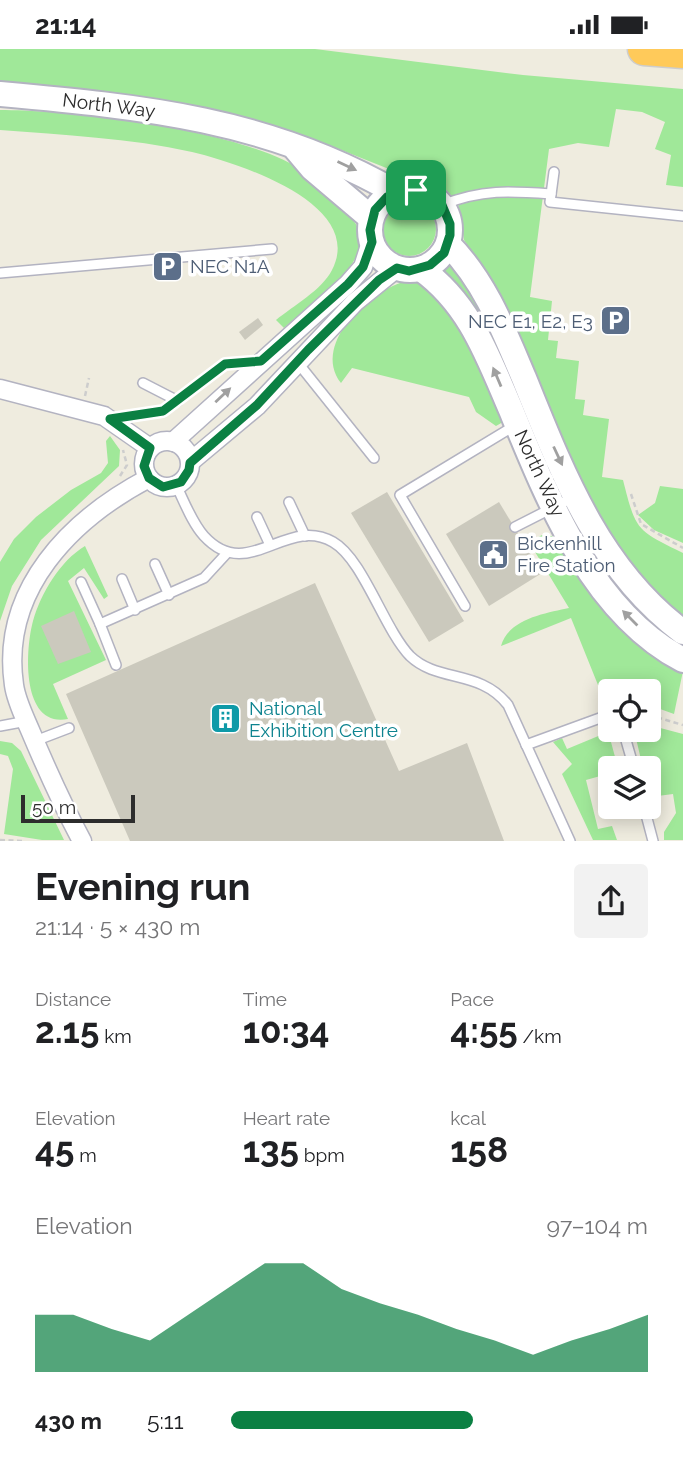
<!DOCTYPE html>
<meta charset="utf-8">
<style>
body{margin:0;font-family:Raleway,sans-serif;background:#f2f2f2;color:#202124;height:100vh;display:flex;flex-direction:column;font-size:26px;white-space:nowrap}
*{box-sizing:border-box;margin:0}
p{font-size:23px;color:#757577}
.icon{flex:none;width:38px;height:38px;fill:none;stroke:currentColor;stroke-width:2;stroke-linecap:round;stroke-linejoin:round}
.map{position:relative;height:792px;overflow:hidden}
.drawer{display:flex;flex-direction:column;background:#fff;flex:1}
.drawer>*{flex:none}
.buttons{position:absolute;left:598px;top:630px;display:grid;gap:14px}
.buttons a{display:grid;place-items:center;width:63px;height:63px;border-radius:7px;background:#fff;box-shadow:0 4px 18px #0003;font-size:35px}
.scale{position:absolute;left:21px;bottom:18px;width:114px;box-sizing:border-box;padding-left:7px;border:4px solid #2d2d2d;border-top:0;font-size:19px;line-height:24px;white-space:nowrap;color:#2d2d2d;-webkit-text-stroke:5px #fff;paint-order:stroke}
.pin{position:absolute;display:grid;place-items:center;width:60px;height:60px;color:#fff;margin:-30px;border-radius:14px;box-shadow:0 4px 10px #0006}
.round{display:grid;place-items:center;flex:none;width:74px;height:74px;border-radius:7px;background:#f2f2f2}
.summary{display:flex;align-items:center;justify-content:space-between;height:119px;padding:0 35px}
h1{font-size:38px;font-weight:700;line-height:52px}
.stats{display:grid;grid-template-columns:repeat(3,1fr);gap:10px;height:119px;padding:7px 35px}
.stats div{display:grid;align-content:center}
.stats b{font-size:35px;font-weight:700}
.stats small{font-size:19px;font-weight:400}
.stats p{font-size:19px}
.chart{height:196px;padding:14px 35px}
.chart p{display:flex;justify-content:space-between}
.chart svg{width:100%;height:126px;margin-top:7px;fill:#0b8043;opacity:.7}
ul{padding:0 35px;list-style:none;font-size:23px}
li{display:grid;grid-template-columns:112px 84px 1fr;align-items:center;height:52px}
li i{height:18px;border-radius:9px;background:#0b8043}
.status{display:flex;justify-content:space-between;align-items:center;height:49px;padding:0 35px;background:#fff;direction:ltr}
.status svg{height:19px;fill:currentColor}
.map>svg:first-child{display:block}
</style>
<div class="status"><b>21:14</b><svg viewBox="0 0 49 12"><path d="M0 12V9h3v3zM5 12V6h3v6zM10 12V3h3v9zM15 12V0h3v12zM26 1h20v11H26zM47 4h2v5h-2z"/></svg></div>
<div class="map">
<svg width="683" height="792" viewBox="0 0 683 792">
<rect width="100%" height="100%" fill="#efecdf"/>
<g fill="#a0e899">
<path d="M 0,0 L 315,0 L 523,26 L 683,40 L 683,138 L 666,136 L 671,106 L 655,100 L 665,73 L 642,63 L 616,60 L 609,98 L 578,94 L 549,100 L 530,248 L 552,252 L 548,291 L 558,292 L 556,309 L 579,312 L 575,350 L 585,351 L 583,366 L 609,370 L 602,428 L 623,431 C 636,482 636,481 683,504 L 683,569 L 650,542 L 602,481 L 495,240 L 464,191 L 458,154 L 439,133 L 423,127 L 404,126 L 316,91 L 229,67 L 145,50 L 0,33 Z"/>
<path d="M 0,61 C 73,61 248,81 306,124 C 317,132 327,144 337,154 C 353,169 365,180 358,203 C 349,230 305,260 284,279 L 276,271 C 293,257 322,241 332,221 C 366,155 238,114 192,103 C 130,89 63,86 0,81 Z"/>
<circle cx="409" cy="180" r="27"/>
<path d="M 450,211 L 471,241 L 519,341 L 514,344 L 441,221 Z"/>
<path d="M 412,231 L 432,239 L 468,289 L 503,373 L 496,377 L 476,363 L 469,348 L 352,319 L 341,334 C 310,294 374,236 412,231 Z"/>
<path d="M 110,387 L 120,401 L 119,417 L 41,491 L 12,537 L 0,572 L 0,513 L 14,490 L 36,468 L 71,441 L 101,424 L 108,414 L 106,392 Z"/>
<path d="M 660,437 L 683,440 L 683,494 L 654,481 L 638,466 L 655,454 Z"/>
<path d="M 542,486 L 552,487 L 567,497 L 683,622 L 674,665 L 649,656 L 649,642 L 615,642 L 598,636 L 571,569 L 501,597 C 508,570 546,564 569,559 L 529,493 Z"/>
<path d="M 85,497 L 108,547 L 104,550 L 84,519 L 68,532 L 106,611 L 53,635 L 68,670 C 21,679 25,601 33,572 C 41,544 60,512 85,497 Z"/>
<path d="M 603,670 L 611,674 L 611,681 L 616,681 L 611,693 L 618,719 L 611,719 L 611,724 L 586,731 L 598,780 L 612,777 L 617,791 L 593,791 L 562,725 L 572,715 L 553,693 L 562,689 L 567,700 L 608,683 Z"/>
<path d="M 649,676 L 683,685 L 683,791 L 664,791 L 664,783 L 676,764 L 673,745 L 650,748 L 649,719 L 643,719 L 634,681 L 649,681 Z"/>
<path d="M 0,692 L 12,694 L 21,702 L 64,791 L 42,791 L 4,785 L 13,720 L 8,707 L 0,705 Z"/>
</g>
<g fill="#cbc9bd">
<path d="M 258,269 L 263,276 L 245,291 L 239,283 Z"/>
<path d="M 387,443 L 464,572 L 429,593 L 351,464 Z"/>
<path d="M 499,453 L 542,524 L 489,557 L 446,485 Z"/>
<path d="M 315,534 L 399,722 L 467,694 L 504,792 L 130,792 L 66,645 Z"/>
<path d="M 74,562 L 91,603 L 58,615 L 41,577 Z"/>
</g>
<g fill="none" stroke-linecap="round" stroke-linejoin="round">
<defs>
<g id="lane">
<path d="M 554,123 L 550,153 L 683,167"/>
<path d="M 442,156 C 482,140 510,142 551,145"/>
<path d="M 0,224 L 272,200"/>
<path d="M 298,314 L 374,409"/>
<path d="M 143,334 L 178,352"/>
<path d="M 111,370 L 163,362 L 225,315 L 259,312"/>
<path d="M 176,436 C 184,452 192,474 204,487 C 248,535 286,466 333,493 C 363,510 384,580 410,607 C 438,634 480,620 508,656 L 570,792"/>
<path d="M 289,453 L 305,487"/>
<path d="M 257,468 L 270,496"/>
<path d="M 515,478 L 576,447"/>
<path d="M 155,515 L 169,546"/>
<path d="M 122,530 L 135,561"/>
<path d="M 81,533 L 100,575 L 204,529 L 227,504"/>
<path d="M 465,557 L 400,446 L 514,377"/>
<path d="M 100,575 L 116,616"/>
<path d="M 0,677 L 27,672"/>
<path d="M 623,681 L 634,719"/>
<path d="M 35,692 L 69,679"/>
<path d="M 526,696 L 611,665"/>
<path d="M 644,758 L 653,792"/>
</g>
<g id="street">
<path d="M 0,340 L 104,367 L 150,399"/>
<circle cx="167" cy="415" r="23"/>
<path d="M 173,393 L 348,235 L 363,218 L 371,193"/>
<path d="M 190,413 L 257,357 L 355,253 L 397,219"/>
<path d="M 82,792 C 62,755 46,719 30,681 C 24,667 16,651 14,636 C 0,541 71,470 149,429"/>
</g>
<g id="secondary">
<path d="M 0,45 C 144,58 268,70 395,143"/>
<path d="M 296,100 L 312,119 L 371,169"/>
<circle cx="410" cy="181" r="40"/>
<path d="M 448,195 C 485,232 504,282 524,329 C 562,423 599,521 683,583"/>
<path d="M 421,220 C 470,255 488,308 511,361 C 548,451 592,563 683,611"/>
</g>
<path id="highway" d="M 644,0 L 683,3"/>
</defs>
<use href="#lane" stroke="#b3b3c1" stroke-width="12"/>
<use href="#street" stroke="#b3b3c1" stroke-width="21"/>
<use href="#secondary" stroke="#b3b3c1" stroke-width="28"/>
<use href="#highway" stroke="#cdcdcd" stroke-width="35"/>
<g stroke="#cdcdcd" stroke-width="2.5" stroke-dasharray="5 3.5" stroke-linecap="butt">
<path d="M 85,347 L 89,329"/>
<path d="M 120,427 L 127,416 L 123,401"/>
<path d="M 631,445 L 641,475 L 683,499"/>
<path d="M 649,666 L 683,676"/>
<path d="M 0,791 L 24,792"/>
</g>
<use href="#lane" stroke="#fff" stroke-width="9"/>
<use href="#street" stroke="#fff" stroke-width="18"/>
<use href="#secondary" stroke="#fff" stroke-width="24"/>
<use href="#highway" stroke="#ffca5a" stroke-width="32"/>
</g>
<defs><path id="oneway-solid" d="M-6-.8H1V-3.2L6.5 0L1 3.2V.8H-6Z" transform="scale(1.75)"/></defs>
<g fill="#a0a0a0">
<use href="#oneway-solid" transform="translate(347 117) rotate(25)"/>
<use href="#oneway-solid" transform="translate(497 328) rotate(-113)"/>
<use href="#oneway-solid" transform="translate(223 346) rotate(-43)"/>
<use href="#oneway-solid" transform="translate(558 407) rotate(65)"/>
<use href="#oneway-solid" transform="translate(630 569) rotate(-135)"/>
</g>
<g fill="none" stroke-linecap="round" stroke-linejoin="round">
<defs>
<path id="route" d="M 405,141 L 426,144 L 442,156 L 450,175 L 450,186 L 444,204 L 430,216 L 409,222 L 397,219 L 379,231 L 308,301 L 257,356 L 190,414 L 189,421 L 181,433 L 163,438 L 149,429 L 144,417 L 150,399 L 110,370 L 163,362 L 225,315 L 261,312 L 348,235 L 363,218 L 372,193 L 370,181 L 375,161 L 387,148 Z"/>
</defs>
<use href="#route" stroke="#fff" stroke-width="14"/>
<use href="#route" stroke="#0b8043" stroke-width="9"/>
</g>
<defs>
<symbol id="parking-square" viewBox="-11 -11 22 22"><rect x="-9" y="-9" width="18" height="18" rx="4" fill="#5c6f8a" stroke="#fff"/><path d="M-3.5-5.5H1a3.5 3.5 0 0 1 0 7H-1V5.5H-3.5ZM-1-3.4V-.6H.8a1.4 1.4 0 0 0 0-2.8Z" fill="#fff"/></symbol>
<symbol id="civic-square" viewBox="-11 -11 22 22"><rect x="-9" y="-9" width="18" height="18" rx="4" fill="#5c6f8a" stroke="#fff"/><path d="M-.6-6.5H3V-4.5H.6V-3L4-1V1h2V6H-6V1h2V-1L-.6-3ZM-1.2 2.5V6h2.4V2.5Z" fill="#fff"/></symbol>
<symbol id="building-square" viewBox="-11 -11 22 22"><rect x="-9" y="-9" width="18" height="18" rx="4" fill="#0f9aa8" stroke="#fff"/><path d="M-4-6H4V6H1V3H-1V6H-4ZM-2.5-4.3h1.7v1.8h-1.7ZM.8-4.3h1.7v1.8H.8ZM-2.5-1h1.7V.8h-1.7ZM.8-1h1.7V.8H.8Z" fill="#fff"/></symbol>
</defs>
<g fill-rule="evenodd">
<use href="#parking-square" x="150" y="200" width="35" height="35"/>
<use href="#parking-square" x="598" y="254" width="35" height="35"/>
<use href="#civic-square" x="476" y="488" width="35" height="35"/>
<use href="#building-square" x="208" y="652" width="35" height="35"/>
</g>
<g text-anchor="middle" stroke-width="7" stroke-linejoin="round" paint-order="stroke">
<g font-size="19" fill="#2d2d2d" stroke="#fff">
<text transform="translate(109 56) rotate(7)" y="7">North Way</text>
<text transform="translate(540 424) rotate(65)" y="7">North Way</text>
</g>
<g font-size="19" fill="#4e5e75" stroke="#fff" text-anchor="start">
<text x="190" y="224">NEC N1A</text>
<text x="593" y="279" text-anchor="end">NEC E1, E2, E3</text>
<text x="517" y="501">Bickenhill<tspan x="517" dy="22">Fire Station</tspan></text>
</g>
<g font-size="19" fill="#0d838f" stroke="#fff" text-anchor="start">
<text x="249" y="666">National<tspan x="249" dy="22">Exhibition Centre</tspan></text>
</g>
</g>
</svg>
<div class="buttons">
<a><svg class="icon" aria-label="locate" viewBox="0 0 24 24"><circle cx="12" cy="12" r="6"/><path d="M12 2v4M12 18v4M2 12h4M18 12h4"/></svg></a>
<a><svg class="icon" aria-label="layers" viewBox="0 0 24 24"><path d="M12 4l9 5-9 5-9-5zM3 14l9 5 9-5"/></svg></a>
</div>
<div class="scale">50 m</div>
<div class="pin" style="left:416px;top:141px;background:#1e9e55"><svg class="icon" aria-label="arrive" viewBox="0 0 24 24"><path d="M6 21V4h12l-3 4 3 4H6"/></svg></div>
</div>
<section class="drawer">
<div class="summary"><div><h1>Evening run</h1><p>21:14 · 5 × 430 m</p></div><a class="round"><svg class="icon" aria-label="share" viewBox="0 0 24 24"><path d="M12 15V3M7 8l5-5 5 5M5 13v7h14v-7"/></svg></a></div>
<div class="stats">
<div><p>Distance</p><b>2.15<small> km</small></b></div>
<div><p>Time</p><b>10:34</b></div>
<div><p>Pace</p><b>4:55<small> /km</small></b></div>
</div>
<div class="stats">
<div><p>Elevation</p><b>45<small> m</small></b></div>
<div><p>Heart rate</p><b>135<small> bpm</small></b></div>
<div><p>kcal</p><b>158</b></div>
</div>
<div class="chart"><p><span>Elevation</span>97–104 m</p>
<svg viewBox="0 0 160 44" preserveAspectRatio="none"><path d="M0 44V24L10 24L20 29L30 33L40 24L50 15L60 6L70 6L80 15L90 20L100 24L110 29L120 33L130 38L140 33L150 29L160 24V44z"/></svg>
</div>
<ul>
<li><b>430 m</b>5:11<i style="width:58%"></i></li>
</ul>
</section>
